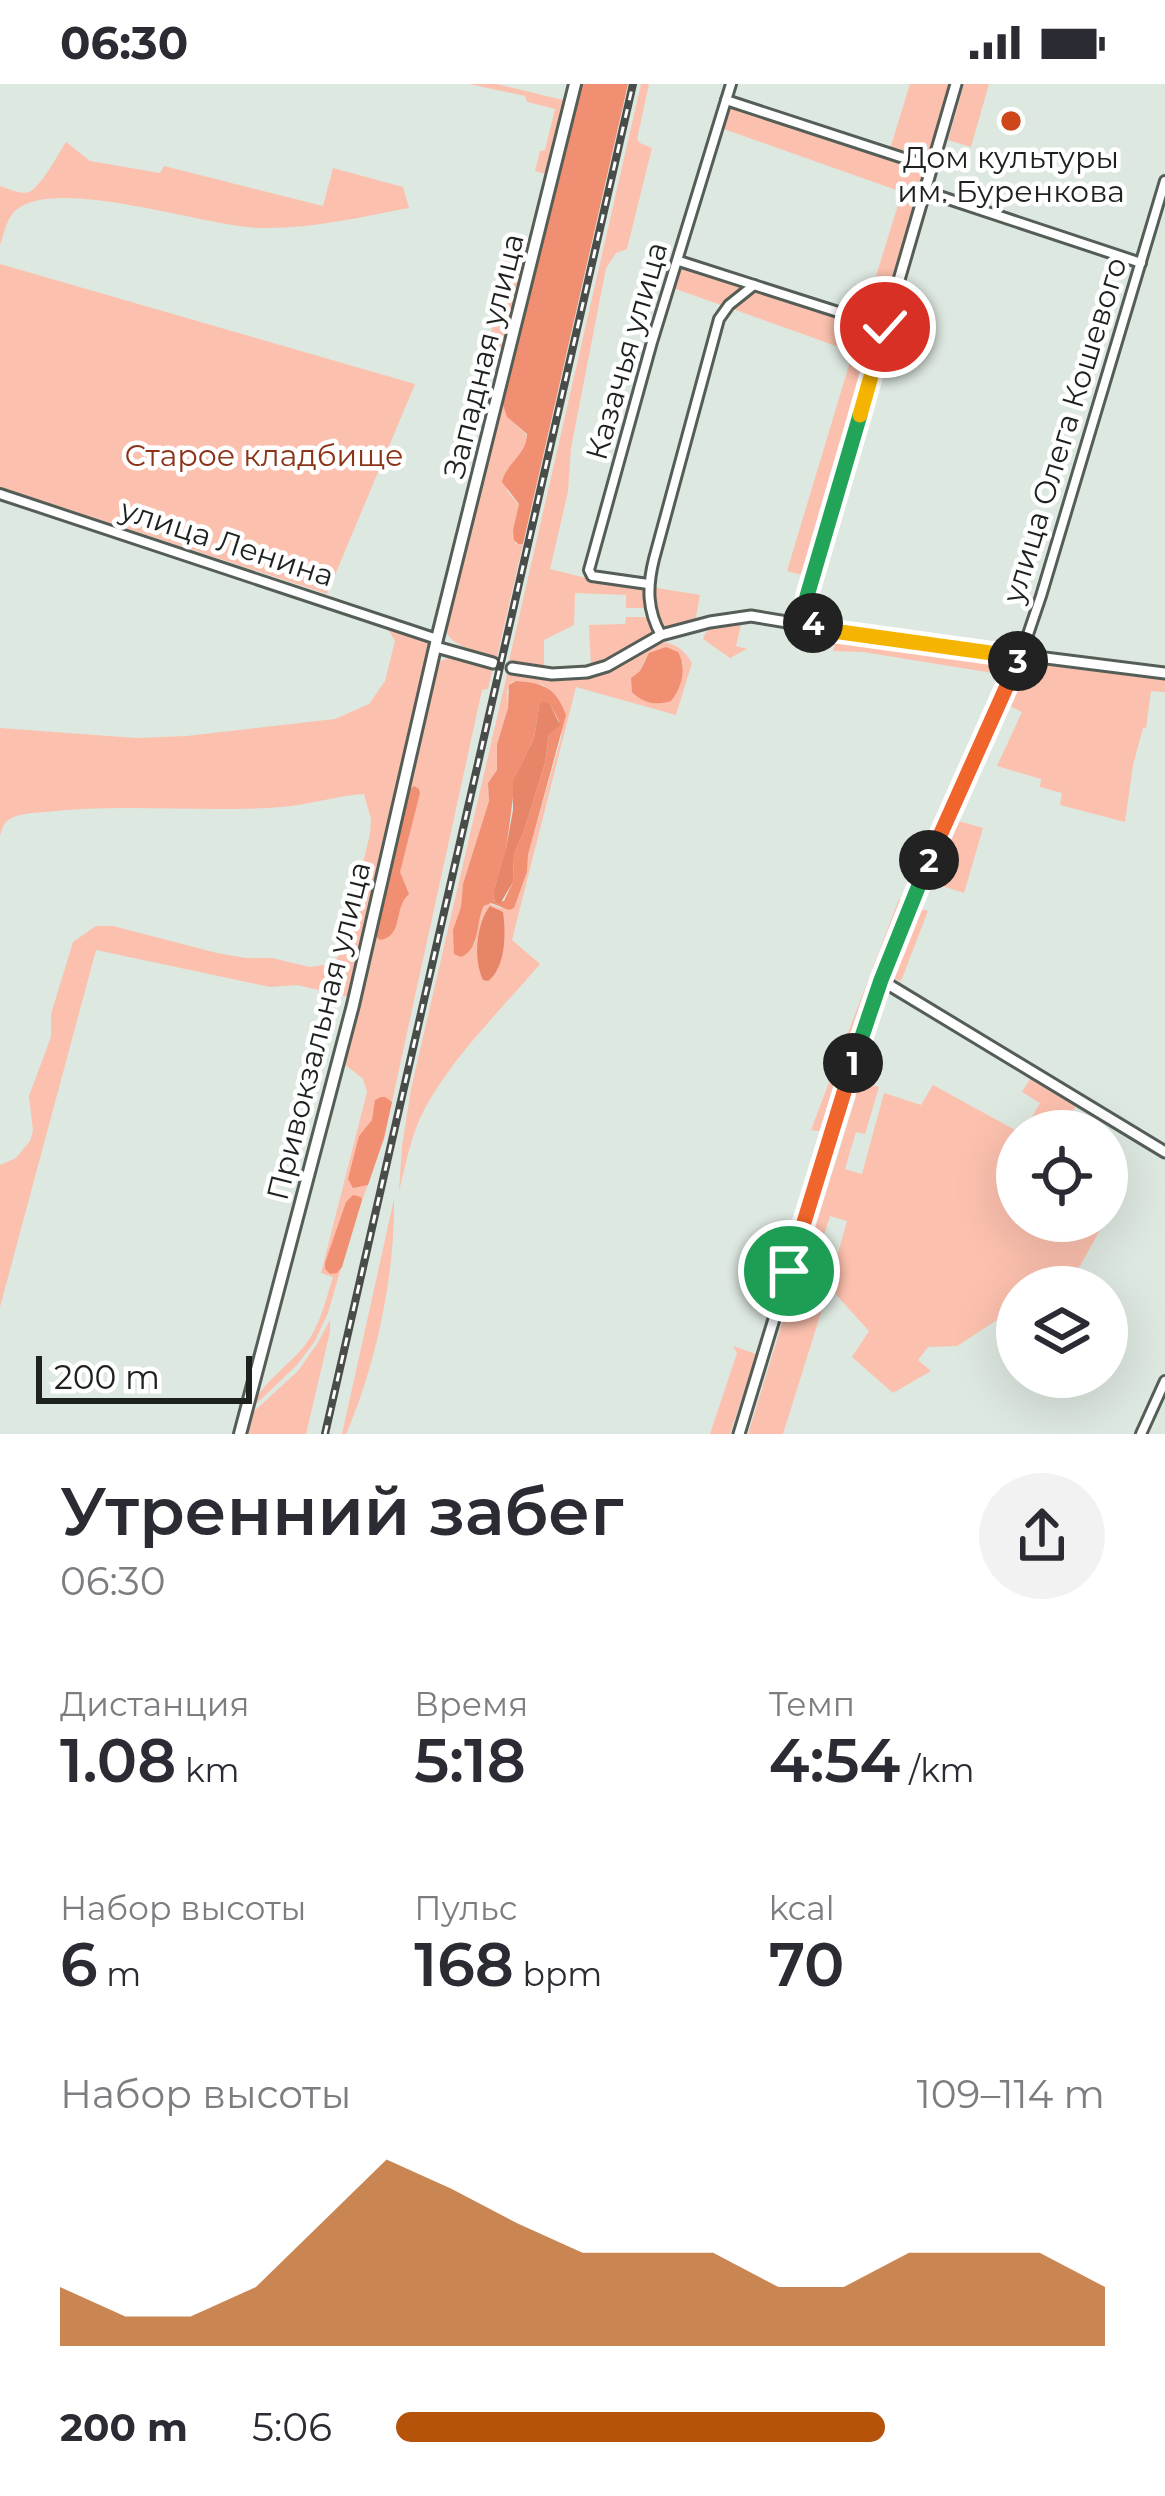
<!DOCTYPE html>
<html lang="ru">
<meta charset="utf-8">
<style>
body{margin:0;font-family:Montserrat,sans-serif;background:#f2f2f3;color:#2b2b33;height:100vh;display:flex;flex-direction:column;font-size:45px;white-space:nowrap}
*{box-sizing:border-box;margin:0}
p{font-size:39px;color:#7c7c81}
.icon{flex:none;width:66px;height:66px;fill:none;stroke:currentColor;stroke-width:2;stroke-linecap:round;stroke-linejoin:round}
.map{position:relative;height:1350px;overflow:hidden}
.drawer{display:flex;flex-direction:column;background:#fff;flex:1}
.drawer>*{flex:none}
.controls{position:absolute;left:996px;top:1026px;display:grid;gap:24px}
.controls a{display:grid;place-items:center;width:132px;height:132px;border-radius:50%;background:#fff;box-shadow:0 12px 48px #0002;font-size:60px}
.scale{position:absolute;left:36px;bottom:30px;width:216px;box-sizing:border-box;padding-left:12px;border:6px solid #1e221f;border-top:0;font-size:33px;line-height:42px;white-space:nowrap;color:#1e221f;-webkit-text-stroke:9px #fff;paint-order:stroke}
.pin{position:absolute;display:grid;place-items:center;width:102px;height:102px;color:#fff;margin:-51px;border:6px solid #fff;border-radius:50%;box-shadow:0 3px 12px #0007}
.km{position:absolute;width:60px;height:60px;margin:-30px;border-radius:50%;background:#222;color:#fff;font-size:33px;line-height:60px;text-align:center}
.round{display:grid;place-items:center;flex:none;width:126px;height:126px;border-radius:63px;background:#f2f2f3}
.overview{display:flex;align-items:center;justify-content:space-between;height:204px;padding:0 60px}
h1{font-size:66px;font-weight:600;line-height:90px}
.metrics{display:grid;grid-template-columns:repeat(3,1fr);gap:18px;height:204px;padding:12px 60px}
.metrics div{display:grid;align-content:center}
.metrics b{font-size:60px;font-weight:600}
.metrics small{font-size:33px;font-weight:400}
.metrics p{font-size:33px}
.chart{height:336px;padding:24px 60px}
.chart p{display:flex;justify-content:space-between}
.chart svg{width:100%;height:216px;margin-top:12px;fill:#b45309;opacity:.7}
ul{padding:0 60px;list-style:none;font-size:39px}
li{display:grid;grid-template-columns:192px 144px 1fr;align-items:center;height:90px}
li i{height:30px;border-radius:15px;background:#b45309}
.status{display:flex;justify-content:space-between;align-items:center;height:84px;padding:0 60px;background:#fff;direction:ltr}
.status svg{height:33px;fill:currentColor}
.map>svg:first-child{display:block}
</style>
<div class="status"><b>06:30</b><svg viewBox="0 0 49 12"><path d="M0 12V9h3v3zM5 12V6h3v6zM10 12V3h3v9zM15 12V0h3v12zM26 1h20v11H26zM47 4h2v5h-2z"/></svg></div>
<div class="map">
<svg width="1165" height="1350" viewBox="0 0 1165 1350">
<rect width="100%" height="100%" fill="#dde8e0"/>
<g fill="#fcc0ae" fill-rule="evenodd">
<path d="M 469,0 L 497,0 L 567,17 L 549,91 L 535,87 L 540,67 L 545,66 L 555,25 L 527,18 L 525,12 Z"/>
<path d="M 641,0 L 649,0 L 637,55 L 640,59 L 652,64 L 627,165 L 616,169 L 606,184 L 571,364 L 568,408 L 550,485 L 590,495 L 645,503 L 646,524 L 626,524 L 626,511 L 575,509 L 574,541 L 544,556 L 544,583 L 509,577 Z"/>
<path d="M 910,0 L 952,0 L 931,73 L 927,75 L 890,65 Z"/>
<path d="M 964,0 L 989,0 L 971,63 L 948,56 Z"/>
<path d="M 728,21 L 925,86 L 883,237 L 864,231 L 902,108 L 721,44 Z"/>
<path d="M 66,58 L 90,77 L 160,89 L 164,82 L 323,122 L 333,84 L 403,103 L 409,124 C 361,133 311,145 261,144 C 209,144 54,90 15,127 C 6,135 4,151 0,161 L 0,102 C 9,105 21,111 29,108 C 41,103 58,70 66,58 Z"/>
<path d="M 504,167 L 529,173 L 506,265 L 488,260 L 497,223 L 491,221 Z"/>
<path d="M 0,180 L 415,300 L 327,510 L 0,403 Z"/>
<path d="M 681,181 L 746,201 L 721,221 L 673,204 Z"/>
<path d="M 755,204 L 862,238 L 856,259 L 874,265 L 806,492 L 787,487 L 853,268 L 730,224 Z"/>
<path d="M 503,321 C 514,356 550,340 506,387 L 507,407 L 519,421 L 513,446 L 516,460 L 523,460 L 497,573 C 479,567 449,563 445,544 Z"/>
<path d="M 651,503 L 700,511 L 695,538 L 663,548 L 655,535 Z"/>
<path d="M 626,533 L 648,533 L 655,551 L 610,576 L 591,583 L 589,541 L 625,540 Z"/>
<path d="M 742,536 L 736,562 L 747,565 L 730,574 L 703,555 C 708,539 728,539 742,536 Z"/>
<path d="M 379,538 L 430,557 L 432,563 L 349,913 L 297,901 L 270,903 L 96,866 L 0,1223 L 0,1081 L 16,1074 L 30,1057 L 33,1047 L 29,1012 L 51,953 L 51,930 L 73,858 L 96,842 L 113,842 L 217,869 L 246,874 L 272,874 L 310,883 L 332,880 L 341,869 L 370,750 L 371,735 L 364,710 C 335,712 309,721 281,723 C 202,729 124,719 46,728 C 35,729 19,729 10,735 C 3,739 3,744 0,751 L 0,644 L 136,654 L 187,652 L 335,635 L 369,620 L 385,597 L 395,557 L 390,548 Z"/>
<path d="M 838,550 L 992,572 L 999,580 L 999,590 L 863,568 L 833,567 Z"/>
<path d="M 663,558 C 677,560 685,567 692,579 L 676,631 L 576,603 L 512,856 L 540,880 C 500,927 453,972 424,1026 C 411,1051 406,1080 399,1107 L 402,1062 L 411,1005 L 508,586 C 585,601 596,592 663,558 ZM 645,575 L 683,579 L 679,602 L 631,594 L 640,587 ZM 516,597 L 544,601 L 562,644 L 561,654 L 528,771 L 527,789 L 515,821 L 500,824 L 487,819 C 477,831 478,847 474,862 L 461,823 L 463,800 L 489,717 L 488,699 L 497,686 L 497,659 L 508,624 L 507,608 L 511,599 Z"/>
<path d="M 451,573 L 493,583 L 488,605 L 482,606 L 384,1054 L 352,1146 L 328,1229 L 315,1257 L 297,1281 L 252,1324 C 258,1301 293,1279 308,1257 C 321,1238 326,1215 333,1193 L 321,1189 L 367,1008 L 363,995 L 343,979 L 438,578 Z"/>
<path d="M 1049,580 L 1165,593 L 1165,608 L 1151,607 L 1146,644 L 1143,644 L 1133,681 L 1125,738 L 1060,721 L 1062,709 L 1040,703 L 1041,695 L 997,682 L 1022,628 L 1003,619 C 1014,597 1025,586 1049,580 Z"/>
<path d="M 955,736 L 983,744 L 964,809 L 936,800 Z"/>
<path d="M 899,815 L 905,817 L 873,899 L 823,1048 L 811,1046 Z"/>
<path d="M 915,824 L 928,827 L 901,897 L 888,893 Z"/>
<path d="M 1032,992 L 1077,1019 L 1062,1046 L 1056,1043 L 1053,1047 L 1024,1047 L 1040,1019 L 1022,1008 Z"/>
<path d="M 856,996 L 879,1003 L 865,1050 L 856,1048 L 845,1085 L 862,1090 L 884,1009 L 921,1021 L 933,1001 L 1017,1047 L 1017,1137 L 1105,1137 L 1080,1182 L 1048,1203 L 1017,1203 L 1017,1223 L 957,1262 L 928,1263 L 918,1276 L 931,1287 L 893,1309 L 852,1273 L 869,1247 L 829,1203 L 783,1350 L 748,1350 L 796,1194 L 805,1196 L 803,1205 L 818,1210 L 822,1200 L 829,1201 L 847,1137 L 830,1132 L 812,1189 L 802,1186 L 856,1012 L 851,1009 Z"/>
<path d="M 394,1115 C 395,1192 376,1280 346,1350 L 342,1350 Z"/>
<path d="M 330,1236 L 330,1248 L 306,1350 L 245,1350 L 250,1331 L 298,1287 L 317,1260 Z"/>
<path d="M 733,1262 L 756,1270 L 730,1350 L 710,1350 L 737,1269 Z"/>
</g>
<g fill="#f18f72" fill-rule="evenodd">
<path d="M 581,0 L 628,0 L 523,460 L 518,460 L 514,456 L 513,446 L 519,420 L 502,398 C 506,379 527,371 527,350 L 507,333 L 503,321 Z"/>
<path d="M 666,563 L 678,568 C 687,583 682,604 671,617 C 656,622 643,619 632,608 L 631,594 L 640,587 L 649,569 Z"/>
<path d="M 516,597 C 544,599 556,604 566,631 L 528,771 L 527,788 L 514,824 L 509,826 L 491,819 L 484,822 C 475,839 481,864 461,873 L 454,870 L 453,846 L 461,823 L 463,800 L 489,717 L 488,699 L 497,686 L 497,660 L 508,624 L 509,601 ZM 550,620 L 559,637 L 549,650 L 545,679 L 524,747 L 514,770 L 513,798 L 504,817 L 495,818 L 493,809 L 506,766 L 516,691 L 534,654 L 539,623 Z"/>
<path d="M 414,702 L 419,705 L 420,709 L 400,788 L 409,810 C 393,824 404,852 380,856 L 374,851 L 408,707 Z"/>
<path d="M 381,1013 L 385,1013 L 392,1018 L 384,1054 L 368,1101 L 353,1104 L 348,1095 L 359,1052 L 372,1036 L 375,1016 Z"/>
<path d="M 353,1111 L 361,1113 L 362,1116 L 342,1183 L 337,1189 L 330,1190 L 325,1185 L 325,1179 L 346,1118 Z"/>
</g>
<g fill="#e78569">
<path d="M 542,618 L 550,620 L 560,641 L 549,650 L 545,679 L 524,747 L 514,770 L 513,798 L 500,820 L 495,818 L 493,809 L 506,765 L 513,726 L 513,697 L 534,654 L 539,623 Z"/>
<path d="M 490,822 L 503,828 C 506,849 506,883 488,897 L 483,896 C 473,875 476,840 490,822 Z"/>
</g>
<g fill="none" stroke-linecap="round" stroke-linejoin="round">
<defs>
<g id="minor">
<path d="M 726,16 L 931,83"/>
<path d="M 924,107 L 1141,179"/>
<path d="M 679,177 L 885,243"/>
<path d="M 0,410 L 437,555"/>
<path d="M 648,500 L 592,492 L 589,486 L 652,258 L 731,0"/>
<path d="M 661,551 C 647,526 647,503 654,475 L 719,235 L 729,221 L 754,201"/>
<path d="M 1021,571 L 1041,512 L 1165,97"/>
<path d="M 1141,1350 L 1165,1297"/>
</g>
<g id="tertiary">
<path d="M 814,542 L 808,531 L 807,512 L 956,0"/>
<path d="M 436,563 L 493,579"/>
<path d="M 512,584 L 552,590 L 587,588 L 607,582 L 661,551 L 710,538 L 751,532 L 878,553 L 1165,589"/>
<path d="M 881,896 L 1165,1068"/>
<path d="M 739,1350 L 844,1005 L 881,896 L 947,731 L 1020,573"/>
</g>
<path id="secondary" d="M 240,1350 L 353,921 L 437,555 L 575,0"/>
</defs>
<use href="#minor" stroke="#545e57" stroke-width="14"/>
<use href="#tertiary" stroke="#545e57" stroke-width="15"/>
<use href="#secondary" stroke="#545e57" stroke-width="16"/>
<use href="#minor" stroke="#fff" stroke-width="8"/>
<use href="#tertiary" stroke="#fff" stroke-width="9"/>
<use href="#secondary" stroke="#fff" stroke-width="10"/>
<defs>
<path id="rail" d="M 325,1350 L 633,0"/>
</defs>
<use href="#rail" stroke="#484d49" stroke-width="8"/>
<use href="#rail" stroke="#fff" stroke-width="3" stroke-dasharray="9" stroke-linecap="butt"/>
</g>
<g fill="none" stroke-linecap="round" stroke-linejoin="round">
<defs>
<path id="split-1" d="M 789,1187 L 853,979"/>
<path id="split-2" d="M 853,979 L 881,896 L 929,776"/>
<path id="split-3" d="M 929,776 L 1018,577"/>
<path id="split-4" d="M 813,539 L 815,543 L 826,546 L 1020,573 L 1018,577"/>
<path id="split-5" d="M 813,539 L 807,526 L 807,512 L 860,331"/>
<path id="split-6" d="M 860,331 L 885,243"/>
</defs>
<use href="#split-1" stroke="#fff" stroke-width="24"/>
<use href="#split-2" stroke="#fff" stroke-width="24"/>
<use href="#split-3" stroke="#fff" stroke-width="24"/>
<use href="#split-4" stroke="#fff" stroke-width="24"/>
<use href="#split-5" stroke="#fff" stroke-width="24"/>
<use href="#split-6" stroke="#fff" stroke-width="24"/>
<use href="#split-1" stroke="#f0652b" stroke-width="15"/>
<use href="#split-2" stroke="#22a559" stroke-width="15"/>
<use href="#split-3" stroke="#f0652b" stroke-width="15"/>
<use href="#split-4" stroke="#f5b400" stroke-width="15"/>
<use href="#split-5" stroke="#22a559" stroke-width="15"/>
<use href="#split-6" stroke="#f5b400" stroke-width="15"/>
</g>
<circle fill="#ce461a" stroke="#fff" stroke-width="4.5" cx="1011" cy="37" r="12"/>
<g text-anchor="middle" stroke-width="9" stroke-linejoin="round" paint-order="stroke">
<g font-size="30" fill="#1e221f" stroke="#fff">
<text x="1011" y="84">Дом культуры<tspan x="1011" dy="34">им. Буренкова</tspan></text>
</g>
<g font-size="30" fill="#1e221f" stroke="#fff">
<text transform="translate(627 267) rotate(-74)" y="10">Казачья улица</text>
<text transform="translate(484 272) rotate(-76)" y="10">Западная улица</text>
<text transform="translate(1065 346) rotate(-73)" y="10">улица Олега Кошевого</text>
<text transform="translate(227 459) rotate(18)" y="10">улица Ленина</text>
<text transform="translate(319 947) rotate(-76)" y="10">Привокзальная улица</text>
</g>
<g font-size="30" fill="#8b3419" stroke="#fff">
<text x="264" y="382">Старое кладбище</text>
</g>
</g>
</svg>
<div class="controls">
<a><svg class="icon" aria-label="locate" viewBox="0 0 24 24"><circle cx="12" cy="12" r="6"/><path d="M12 2v4M12 18v4M2 12h4M18 12h4"/></svg></a>
<a><svg class="icon" aria-label="layers" viewBox="0 0 24 24"><path d="M12 4l9 5-9 5-9-5zM3 14l9 5 9-5"/></svg></a>
</div>
<div class="scale">200 m</div>
<div class="pin" style="left:789px;top:1187px;background:#1e9e55"><svg class="icon" aria-label="arrive" viewBox="0 0 24 24"><path d="M6 21V4h12l-3 4 3 4H6"/></svg></div>
<div class="pin" style="left:885px;top:243px;background:#d93025"><svg class="icon" aria-label="check" viewBox="0 0 24 24"><path d="M5 12l5 5 9-10"/></svg></div>
<b class="km" style="left:853px;top:979px">1</b>
<b class="km" style="left:929px;top:776px">2</b>
<b class="km" style="left:1018px;top:577px">3</b>
<b class="km" style="left:813px;top:539px">4</b>
</div>
<section class="drawer">
<div class="overview"><div><h1>Утренний забег</h1><p>06:30</p></div><a class="round"><svg class="icon" aria-label="share" viewBox="0 0 24 24"><path d="M12 15V3M7 8l5-5 5 5M5 13v7h14v-7"/></svg></a></div>
<div class="metrics">
<div><p>Дистанция</p><b>1.08<small> km</small></b></div>
<div><p>Время</p><b>5:18</b></div>
<div><p>Темп</p><b>4:54<small> /km</small></b></div>
</div>
<div class="metrics">
<div><p>Набор высоты</p><b>6<small> m</small></b></div>
<div><p>Пульс</p><b>168<small> bpm</small></b></div>
<div><p>kcal</p><b>70</b></div>
</div>
<div class="chart"><p><span>Набор высоты</span>109–114 m</p>
<svg viewBox="0 0 160 44" preserveAspectRatio="none"><path d="M0 44V32L10 38L20 38L30 32L40 19L50 6L60 12L70 19L80 25L90 25L100 25L110 32L120 32L130 25L140 25L150 25L160 32V44z"/></svg>
</div>
<ul>
<li><b>200 m</b>5:06<i style="width:69%"></i></li>
</ul>
</section>
